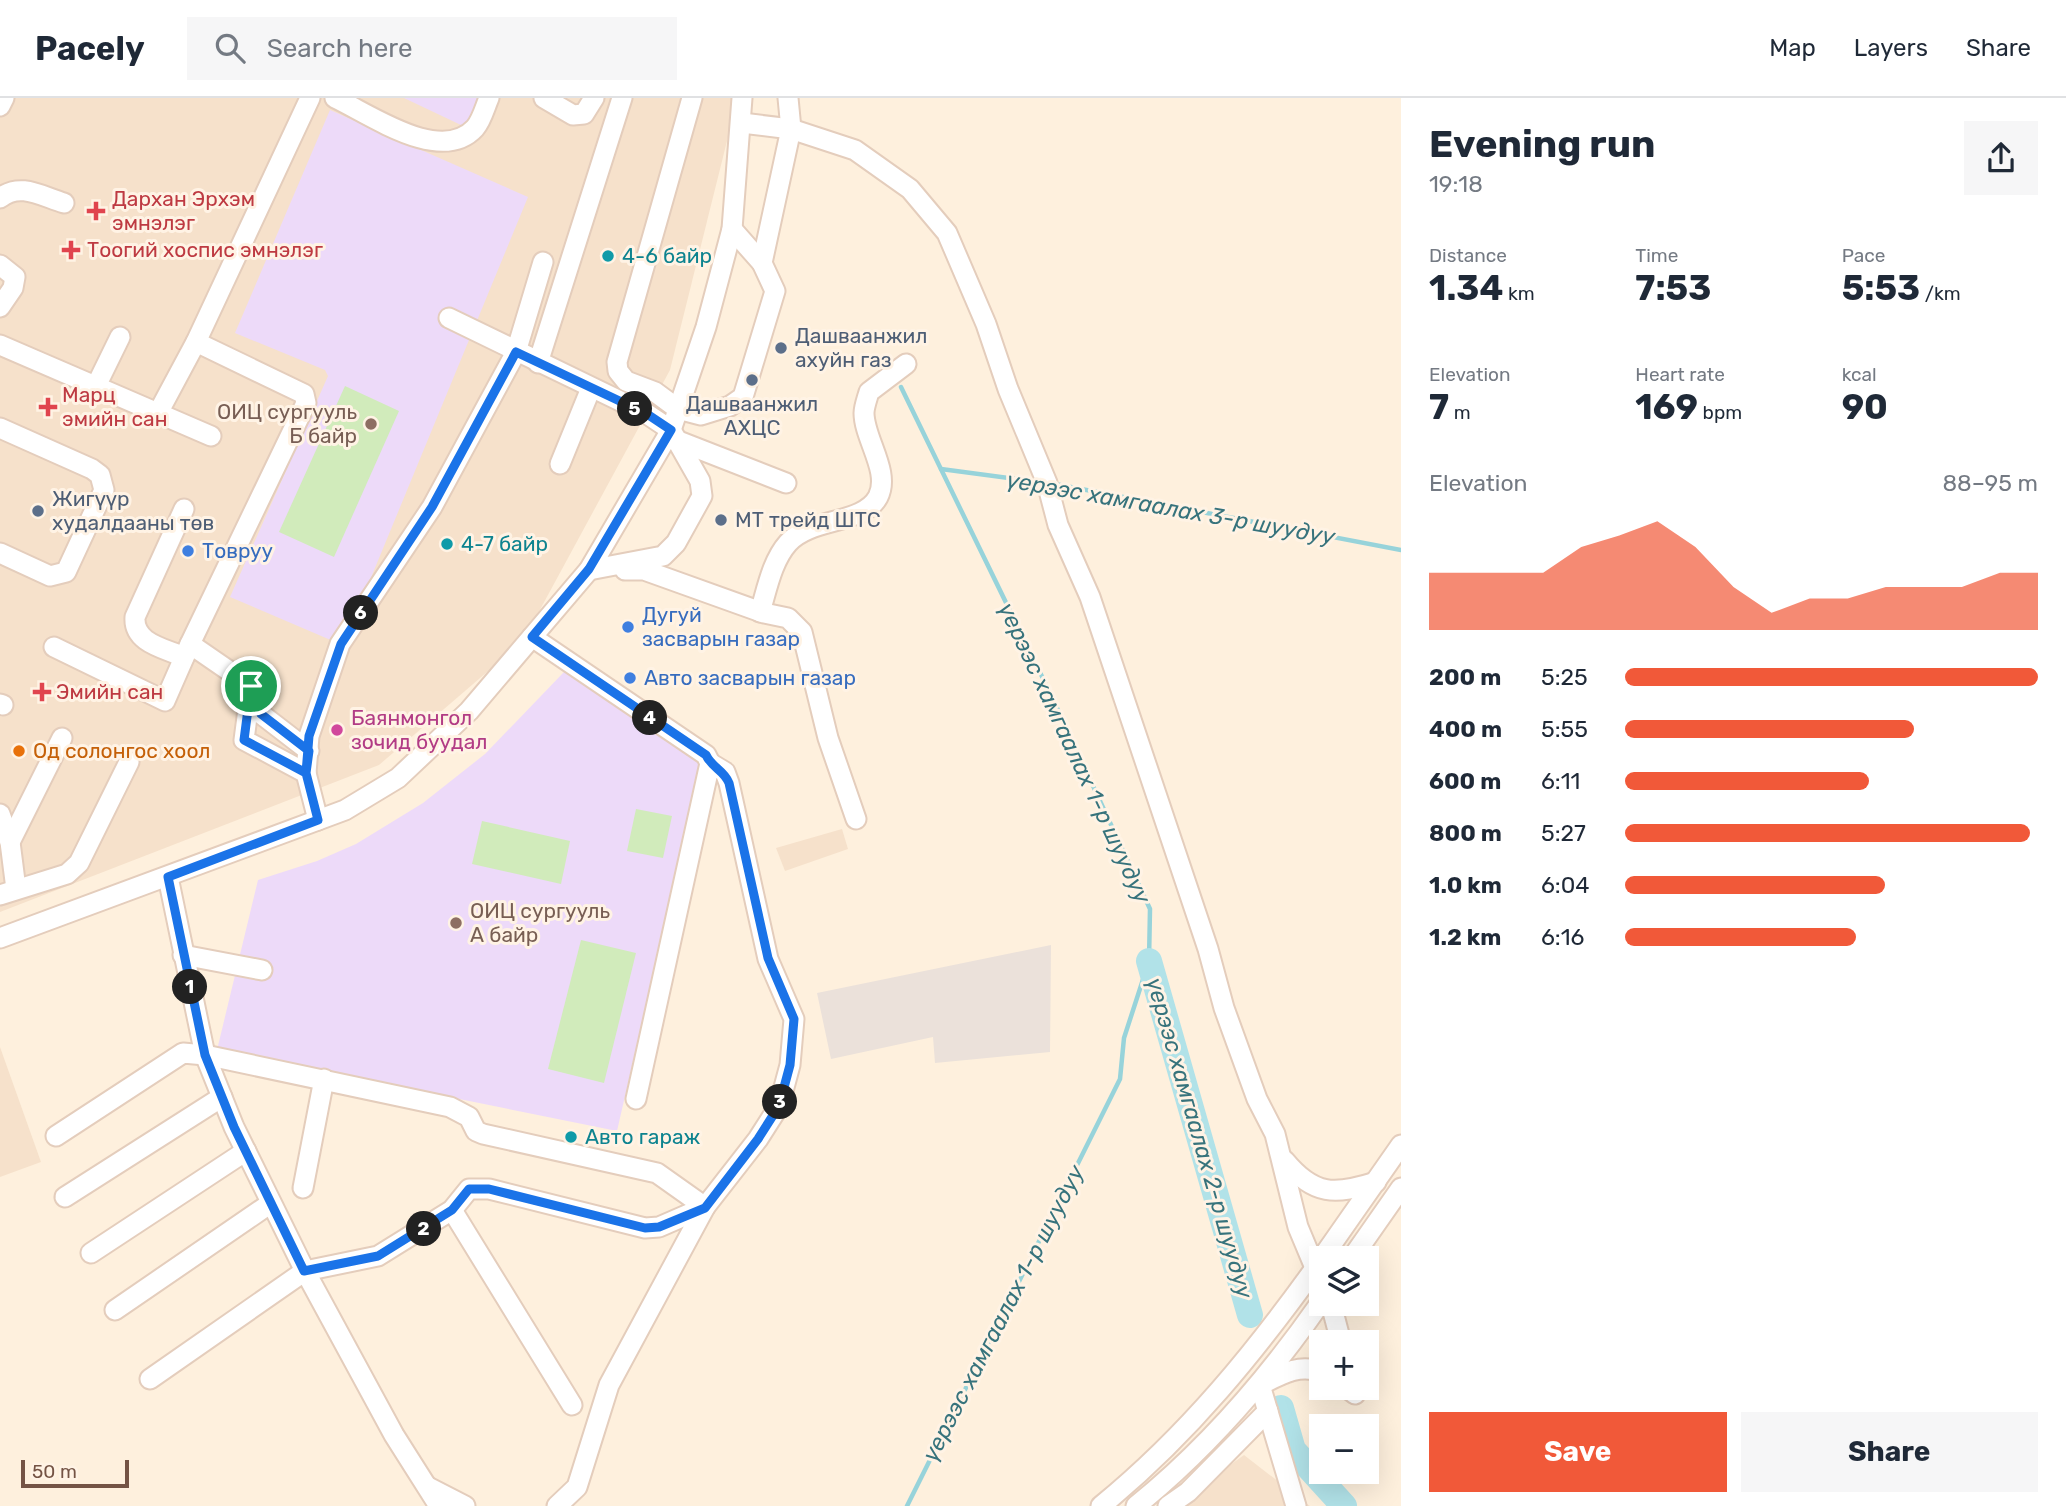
<!DOCTYPE html>
<meta charset="utf-8">
<style>
body{margin:0;font-family:Rubik,sans-serif;background:#f6f6f7;color:#1f2937;height:100vh;display:flex;flex-direction:column;font-size:26px;white-space:nowrap}
*{box-sizing:border-box;margin:0}
p{font-size:23px;color:#747a83}
.icon{flex:none;width:38px;height:38px;fill:none;stroke:currentColor;stroke-width:2;stroke-linecap:round;stroke-linejoin:round}
.map{position:relative;flex:1;overflow:hidden}
.drawer{display:flex;flex-direction:column;background:#fff;width:665px}
.drawer>*{flex:none}
.controls{position:absolute;left:1309px;top:1148px;display:grid;gap:14px}
.controls a{display:grid;place-items:center;width:70px;height:70px;border-radius:0px;background:#fff;box-shadow:0 7px 28px #0002;font-size:35px}
.scale{position:absolute;left:21px;bottom:18px;width:108px;box-sizing:border-box;padding-left:7px;border:4px solid #745344;border-top:0;font-size:19px;line-height:24px;white-space:nowrap;color:#745344;-webkit-text-stroke:5px #fff3e5;paint-order:stroke}
.pin{position:absolute;display:grid;place-items:center;width:60px;height:60px;color:#fff;margin:-30px;border:4px solid #fff;border-radius:50%;box-shadow:0 2px 7px #0007}
.km{position:absolute;width:35px;height:35px;margin:-18px;border-radius:50%;background:#222;color:#fff;font-size:19px;line-height:35px;text-align:center}
.round{display:grid;place-items:center;flex:none;width:74px;height:74px;border-radius:0px;background:#f6f6f7}
.head{display:flex;align-items:center;justify-content:space-between;height:119px;padding:0 28px}
h1{font-size:38px;font-weight:700;line-height:52px}
.metrics{display:grid;grid-template-columns:repeat(3,1fr);gap:10px;height:119px;padding:7px 28px}
.metrics div{display:grid;align-content:center}
.metrics b{font-size:35px;font-weight:700}
.metrics small{font-size:19px;font-weight:400}
.metrics p{font-size:19px}
.chart{height:196px;padding:14px 28px}
.chart p{display:flex;justify-content:space-between}
.chart svg{width:100%;height:126px;margin-top:7px;fill:#f15939;opacity:.7}
.cta{display:flex;gap:14px;margin-top:auto;padding:14px 28px}
.cta a{flex:1;height:80px;border-radius:0px;background:#f15939;color:#fff;font-size:28px;font-weight:700;line-height:80px;text-align:center}
.cta a+a{background:#f6f6f7;color:#1f2937}
ul{padding:0 28px;list-style:none;font-size:23px}
li{display:grid;grid-template-columns:112px 84px 1fr;align-items:center;height:52px}
li i{height:18px;border-radius:9px;background:#f15939}
header{display:flex;align-items:center;gap:42px;box-sizing:border-box;height:98px;padding:0 35px;background:#fff;border-bottom:2px solid #e0e1e3}
header strong{font-size:33px}
nav{display:flex;gap:38px;margin-inline-start:auto;font-size:24px}
.search{width:490px;height:63px;background:#f6f6f7;display:flex;align-items:center;gap:18px;box-sizing:border-box;padding:0 24px;border-radius:0px;color:#747a83;font-size:26px}
main{display:flex;flex:1;min-height:0}
.map>svg:first-child{display:block}
</style>
<header>
<strong>Pacely</strong>
<div class="search"><svg class="icon" aria-label="search" viewBox="0 0 24 24"><circle cx="10" cy="10" r="6"/><path d="M15 15l6 6"/></svg>Search here</div>
<nav><a>Map</a><a>Layers</a><a>Share</a></nav>
</header>
<main>
<div class="map">
<svg width="1401" height="1408" viewBox="0 0 1401 1408">
<rect width="100%" height="100%" fill="#fef0dd"/>
<g fill="#f6e1cb">
<path d="M 0,0 L 731,0 L 731,27 L 670,272 L 523,543 L 379,667 L 0,814 Z"/>
<path d="M 842,731 L 848,751 L 785,773 L 776,750 Z"/>
<path d="M 0,949 L 41,1064 L 0,1079 Z"/>
<path d="M 1244,1357 L 1310,1408 L 1174,1408 Z"/>
</g>
<path fill="#ebe1da" d="M 1051,847 L 1050,954 L 935,965 L 933,939 L 831,961 L 817,895 Z"/>
<g fill="#eddaf9">
<path d="M 404,0 L 482,0 L 472,26 L 461,27 Z"/>
<path d="M 330,12 L 528,99 L 363,499 L 340,546 L 230,499 L 328,278 L 325,272 L 235,235 Z"/>
<path d="M 564,574 L 702,662 L 617,1033 L 217,952 L 258,782 L 317,763 L 356,746 L 423,705 L 485,656 Z"/>
</g>
<g fill="#d1ebbb">
<path d="M 345,288 L 399,313 L 334,459 L 279,434 Z"/>
<path d="M 636,711 L 672,718 L 663,760 L 627,753 Z"/>
<path d="M 482,723 L 570,743 L 561,786 L 472,766 Z"/>
<path d="M 581,842 L 636,855 L 604,985 L 548,971 Z"/>
</g>
<g fill="none" stroke-linecap="round" stroke-linejoin="round">
<g stroke="#97d3da" stroke-width="4.5">
<path d="M 901,289 L 1051,597 L 1150,811 L 1149,863 L 1124,940 L 1120,981 L 907,1408"/>
<path d="M 941,371 L 1039,384"/>
<path d="M 1055,386 L 1401,452"/>
</g>
<g stroke="#b1e2e8" stroke-width="26">
<path d="M 1149,863 L 1250,1217"/>
<path d="M 1281,1310 L 1293,1352 L 1344,1408"/>
</g>
<defs>
<g id="minor">
<path d="M 335,0 C 371,17 441,67 475,30 C 482,22 485,9 489,0"/>
<path d="M 544,0 L 573,17 L 584,16 L 594,0"/>
<path d="M 692,0 L 617,264 L 618,273 L 626,283 L 655,294 L 678,311 L 701,317 L 730,308 L 743,299 L 775,193 L 762,165 L 732,131"/>
<path d="M 0,8 L 4,0"/>
<path d="M 742,25 L 791,31 L 855,52 L 910,91 L 947,135 L 986,226 L 1008,291 L 1047,385 L 1058,427 L 1090,499 L 1208,851 L 1224,910 L 1257,1001 L 1275,1036 L 1298,1129 L 1321,1184"/>
<path d="M 0,100 C 20,84 41,98 64,105"/>
<path d="M 762,165 L 791,31 L 788,0"/>
<path d="M 0,167 L 15,179 L 13,190 L 0,209"/>
<path d="M 449,220 L 647,316 L 671,332 L 700,383 L 702,398 L 676,445 L 663,458 L 589,472"/>
<path d="M 0,247 L 211,338"/>
<path d="M 538,265 L 622,0"/>
<path d="M 97,286 L 120,239"/>
<path d="M 158,315 L 196,244 L 310,0"/>
<path d="M 0,330 L 92,371 L 100,377 L 104,392 L 66,474 L 50,478 L 0,455"/>
<path d="M 676,342 L 786,385"/>
<path d="M 560,366 L 591,290"/>
<path d="M 184,411 L 135,519 C 133,545 164,550 184,559"/>
<path d="M 625,472 L 644,472 L 764,515 L 788,520 L 802,534 L 828,640 L 856,721"/>
<path d="M 760,514 C 767,491 772,463 788,445 C 811,419 863,427 878,399 C 891,374 864,341 864,315 C 864,309 867,301 869,294 L 906,266"/>
<path d="M 532,539 L 706,657 L 710,665 L 636,1001"/>
<path d="M 190,546 L 306,305 L 304,296 L 196,244"/>
<path d="M 54,549 L 165,603 L 190,546 L 251,588 L 244,642 L 306,675 L 318,722"/>
<path d="M 251,589 L 261,616 L 309,653"/>
<path d="M 0,606 L 3,607"/>
<path d="M 306,675 L 309,638 L 340,546 L 432,409 L 516,254 L 543,164"/>
<path d="M 0,716 L 10,744 L 16,791"/>
<path d="M 10,744 L 62,640"/>
<path d="M 168,779 L 205,957 L 234,1029 L 305,1173 L 394,1337 L 439,1408"/>
<path d="M 0,797 L 67,776 L 79,765 L 129,664"/>
<path d="M 0,840 L 345,712 L 398,680 L 469,613 L 589,472 L 671,332 L 706,229 L 732,131 L 742,0"/>
<path d="M 183,857 L 262,872"/>
<path d="M 56,1038 L 183,955 L 205,957 L 450,1009 L 469,1019 L 476,1033 L 483,1036 L 657,1075 L 705,1109 L 659,1129 L 645,1130 L 489,1091 L 469,1091 L 452,1112 L 378,1158 L 305,1173 L 150,1281"/>
<path d="M 1285,1063 C 1314,1098 1335,1097 1376,1084"/>
<path d="M 303,1090 L 324,981"/>
<path d="M 65,1099 L 222,999"/>
<path d="M 452,1112 L 572,1307"/>
<path d="M 91,1155 L 246,1053"/>
<path d="M 1322,1160 L 1401,1047"/>
<path d="M 1352,1160 L 1401,1090"/>
<path d="M 1331,1206 L 1341,1244"/>
<path d="M 115,1212 L 271,1105"/>
<path d="M 1347,1290 L 1355,1296"/>
<path d="M 428,1389 L 465,1408"/>
<path d="M 557,1408 L 577,1389 L 609,1287 L 705,1109 L 758,1041 L 779,1008 L 790,967 L 794,921 L 768,861 L 729,685 L 725,674 L 710,665"/>
<path d="M 1101,1408 C 1188,1337 1256,1253 1321,1162"/>
<path d="M 1136,1408 C 1208,1350 1268,1280 1321,1204"/>
<path d="M 1168,1408 L 1188,1394 L 1268,1313"/>
<path d="M 1296,1408 L 1260,1287 C 1280,1277 1299,1265 1321,1274"/>
</g>
</defs>
<use href="#minor" stroke="#e4cdbc" stroke-width="23"/>
<use href="#minor" stroke="#fff" stroke-width="19"/>
</g>
<g fill="none" stroke-linecap="round" stroke-linejoin="round">
<defs>
<path id="route" d="M 251,588 L 261,616 L 309,653 L 306,675 L 318,722 L 168,779 L 205,957 L 234,1029 L 304,1173 L 378,1158 L 452,1112 L 469,1091 L 489,1091 L 645,1130 L 659,1129 L 705,1110 L 758,1041 L 779,1008 L 790,967 L 794,921 L 768,860 L 729,685 C 724,672 712,670 706,657 L 532,539 L 589,471 L 671,332 L 647,316 L 516,254 L 432,409 L 341,546 L 309,638 L 306,675 L 244,642 L 251,588"/>
</defs>
<use href="#route" stroke="#fff" stroke-width="14"/>
<use href="#route" stroke="#1a73e8" stroke-width="9"/>
</g>
<g fill="#e0444e" stroke="#fff3e5" stroke-width="2.5">
<path d="M92.5 102.5h7v7h7v7h-7v7h-7v-7h-7v-7h7z"/>
<path d="M67.5 141.5h7v7h7v7h-7v7h-7v-7h-7v-7h7z"/>
<path d="M44.5 298.5h7v7h7v7h-7v7h-7v-7h-7v-7h7z"/>
<path d="M38.5 583.5h7v7h7v7h-7v7h-7v-7h-7v-7h7z"/>
</g>
<g fill="#0f9aa8" stroke="#fff3e5" stroke-width="2.5">
<circle cx="608" cy="158" r="7"/>
<circle cx="447" cy="446" r="7"/>
<circle cx="571" cy="1039" r="7"/>
</g>
<g fill="#5c6f8a" stroke="#fff3e5" stroke-width="2.5">
<circle cx="781" cy="250" r="7"/>
<circle cx="752" cy="282" r="7"/>
<circle cx="38" cy="413" r="7"/>
<circle cx="721" cy="422" r="7"/>
</g>
<g fill="#8d6e63" stroke="#fff3e5" stroke-width="2.5">
<circle cx="371" cy="326" r="7"/>
<circle cx="456" cy="825" r="7"/>
</g>
<g fill="#3f7fe0" stroke="#fff3e5" stroke-width="2.5">
<circle cx="188" cy="453" r="7"/>
<circle cx="628" cy="529" r="7"/>
<circle cx="630" cy="580" r="7"/>
</g>
<circle fill="#d1479c" stroke="#fff3e5" stroke-width="2.5" cx="337" cy="632" r="7"/>
<circle fill="#e8710a" stroke="#fff3e5" stroke-width="2.5" cx="19" cy="653" r="7"/>
<g text-anchor="middle" stroke-width="6" stroke-linejoin="round" paint-order="stroke">
<g font-size="21" fill="#be3a42" stroke="#fff3e5" text-anchor="start">
<text x="112" y="108">Дархан Эрхэм<tspan x="112" dy="24">эмнэлэг</tspan></text>
<text x="87" y="159">Тоогий хоспис эмнэлэг</text>
<text x="62" y="304">Марц<tspan x="62" dy="24">эмийн сан</tspan></text>
<text x="56" y="601">Эмийн сан</text>
</g>
<g font-size="21" fill="#0d838f" stroke="#fff3e5" text-anchor="start">
<text x="622" y="165">4-6 байр</text>
<text x="461" y="453">4-7 байр</text>
<text x="585" y="1046">Авто гараж</text>
</g>
<g font-size="21" fill="#4e5e75" stroke="#fff3e5" text-anchor="start">
<text x="795" y="245">Дашваанжил<tspan x="795" dy="24">ахуйн газ</tspan></text>
<text x="752" y="313" text-anchor="middle">Дашваанжил<tspan x="752" dy="24">АХЦС</tspan></text>
<text x="52" y="408">Жигүүр<tspan x="52" dy="24">худалдааны төв</tspan></text>
<text x="735" y="429">МТ трейд ШТС</text>
</g>
<g font-size="21" fill="#785e54" stroke="#fff3e5" text-anchor="end">
<text x="357" y="321">ОИЦ сургууль<tspan x="357" dy="24">Б байр</tspan></text>
<text x="470" y="820" text-anchor="start">ОИЦ сургууль<tspan x="470" dy="24">А байр</tspan></text>
</g>
<g font-size="21" fill="#366cbe" stroke="#fff3e5" text-anchor="start">
<text x="202" y="460">Товруу</text>
<text x="642" y="524">Дугуй<tspan x="642" dy="24">засварын газар</tspan></text>
<text x="644" y="587">Авто засварын газар</text>
</g>
<g font-size="21" fill="#b23c85" stroke="#fff3e5" text-anchor="start">
<text x="351" y="627">Баянмонгол<tspan x="351" dy="24">зочид буудал</tspan></text>
</g>
<g font-size="21" fill="#c56008" stroke="#fff3e5" text-anchor="start">
<text x="33" y="660">Од солонгос хоол</text>
</g>
<g font-size="23" font-style="italic" fill="#37737c" stroke="#fff3e5">
<text transform="translate(1171 410) rotate(10)" y="8">үерээс хамгаалах 3-р шуудуу</text>
<text transform="translate(1075 655) rotate(65)" y="8">үерээс хамгаалах 1-р шуудуу</text>
<text transform="translate(1200 1040) rotate(74)" y="8">үерээс хамгаалах 2-р шуудуу</text>
<text transform="translate(1003 1215) rotate(-63)" y="8">үерээс хамгаалах 1-р шуудуу</text>
</g>
</g>
</svg>
<div class="controls">
<a><svg class="icon" aria-label="layers" viewBox="0 0 24 24"><path d="M12 4l9 5-9 5-9-5zM3 14l9 5 9-5"/></svg></a>
<a>+</a>
<a>−</a>
</div>
<div class="scale">50 m</div>
<div class="pin" style="left:251px;top:588px;background:#1e9e55"><svg class="icon" aria-label="arrive" viewBox="0 0 24 24"><path d="M6 21V4h12l-3 4 3 4H6"/></svg></div>
<b class="km" style="left:190px;top:889px">1</b>
<b class="km" style="left:424px;top:1131px">2</b>
<b class="km" style="left:780px;top:1004px">3</b>
<b class="km" style="left:650px;top:620px">4</b>
<b class="km" style="left:635px;top:311px">5</b>
<b class="km" style="left:361px;top:515px">6</b>
</div>
<section class="drawer">
<div class="head"><div><h1>Evening run</h1><p>19:18</p></div><a class="round"><svg class="icon" aria-label="share" viewBox="0 0 24 24"><path d="M12 15V3M7 8l5-5 5 5M5 13v7h14v-7"/></svg></a></div>
<div class="metrics">
<div><p>Distance</p><b>1.34<small> km</small></b></div>
<div><p>Time</p><b>7:53</b></div>
<div><p>Pace</p><b>5:53<small> /km</small></b></div>
</div>
<div class="metrics">
<div><p>Elevation</p><b>7<small> m</small></b></div>
<div><p>Heart rate</p><b>169<small> bpm</small></b></div>
<div><p>kcal</p><b>90</b></div>
</div>
<div class="chart"><p><span>Elevation</span>88–95 m</p>
<svg viewBox="0 0 160 44" preserveAspectRatio="none"><path d="M0 44V24L10 24L20 24L30 24L40 15L50 11L60 6L70 15L80 29L90 38L100 33L110 33L120 29L130 29L140 29L150 24L160 24V44z"/></svg>
</div>
<ul>
<li><b>200 m</b>5:25<i style="width:100%"></i></li>
<li><b>400 m</b>5:55<i style="width:70%"></i></li>
<li><b>600 m</b>6:11<i style="width:59%"></i></li>
<li><b>800 m</b>5:27<i style="width:98%"></i></li>
<li><b>1.0 km</b>6:04<i style="width:63%"></i></li>
<li><b>1.2 km</b>6:16<i style="width:56%"></i></li>
</ul>
<div class="cta"><a>Save</a><a>Share</a></div>
</section>
</main>
